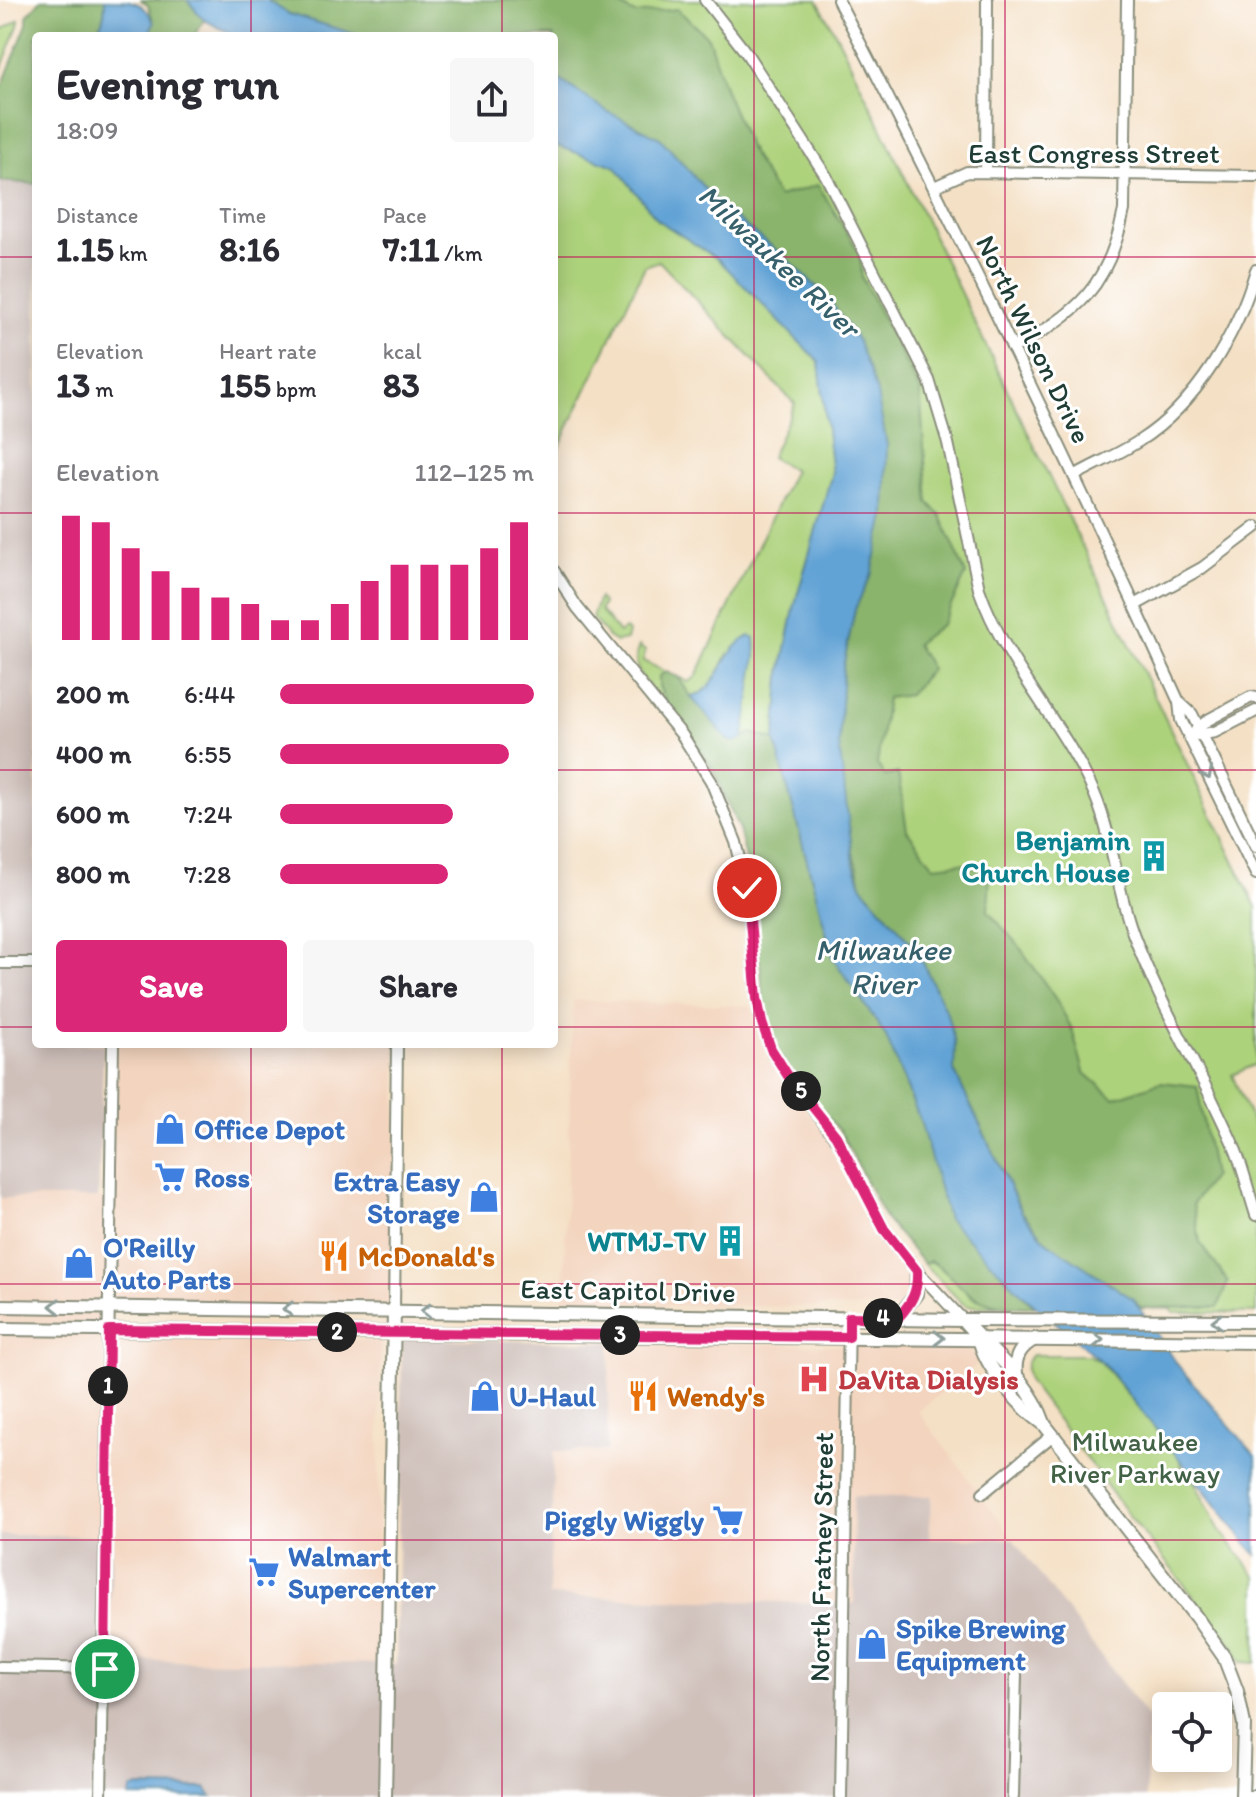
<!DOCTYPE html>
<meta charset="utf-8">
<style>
body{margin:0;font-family:Itim,sans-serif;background:#f7f7f7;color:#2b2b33;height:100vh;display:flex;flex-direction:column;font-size:30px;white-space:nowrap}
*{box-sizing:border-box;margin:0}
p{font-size:26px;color:#7c7c81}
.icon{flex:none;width:44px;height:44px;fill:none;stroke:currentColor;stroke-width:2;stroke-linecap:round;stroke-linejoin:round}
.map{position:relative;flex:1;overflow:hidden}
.sheet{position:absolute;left:32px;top:32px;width:526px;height:1016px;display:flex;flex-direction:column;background:#fff;border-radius:8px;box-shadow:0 4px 20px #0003}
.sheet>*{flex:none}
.tools{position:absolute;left:1152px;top:1692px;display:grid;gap:16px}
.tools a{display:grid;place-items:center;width:80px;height:80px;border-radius:8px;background:#fff;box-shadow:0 4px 20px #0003;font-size:40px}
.pin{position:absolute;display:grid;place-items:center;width:68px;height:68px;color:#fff;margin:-34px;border:4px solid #fff;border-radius:50%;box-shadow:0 2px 8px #0007}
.km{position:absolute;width:40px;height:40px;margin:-20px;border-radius:50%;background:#222;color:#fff;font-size:22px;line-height:40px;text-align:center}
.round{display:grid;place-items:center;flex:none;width:84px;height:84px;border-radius:8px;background:#f7f7f7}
.overview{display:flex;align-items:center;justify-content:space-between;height:136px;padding:0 24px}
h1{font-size:44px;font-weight:800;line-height:60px}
.figures{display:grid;grid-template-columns:repeat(3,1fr);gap:12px;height:136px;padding:8px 24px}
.figures div{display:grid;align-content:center}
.figures b{font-size:34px;font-weight:800}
.figures small{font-size:22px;font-weight:400}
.figures p{font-size:22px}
.chart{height:224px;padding:16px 24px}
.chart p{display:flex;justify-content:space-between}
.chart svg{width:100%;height:144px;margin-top:8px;stroke:#db2777;stroke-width:6}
.cta{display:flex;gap:16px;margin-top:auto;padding:16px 24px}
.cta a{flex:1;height:92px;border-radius:8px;background:#db2777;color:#fff;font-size:32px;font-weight:800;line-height:92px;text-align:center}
.cta a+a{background:#f7f7f7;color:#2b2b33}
ul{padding:0 24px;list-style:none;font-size:26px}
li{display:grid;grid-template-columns:128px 96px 1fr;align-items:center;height:60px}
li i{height:20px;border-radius:10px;background:#db2777}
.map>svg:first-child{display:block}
</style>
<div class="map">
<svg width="1256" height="1797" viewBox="0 0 1256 1797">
<rect width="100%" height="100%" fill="#fff"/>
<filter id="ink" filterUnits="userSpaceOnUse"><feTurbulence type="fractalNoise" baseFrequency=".0125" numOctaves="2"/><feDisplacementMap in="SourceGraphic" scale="16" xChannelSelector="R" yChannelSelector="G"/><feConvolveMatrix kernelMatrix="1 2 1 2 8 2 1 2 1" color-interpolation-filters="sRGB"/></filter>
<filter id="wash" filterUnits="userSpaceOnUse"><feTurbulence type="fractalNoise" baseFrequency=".006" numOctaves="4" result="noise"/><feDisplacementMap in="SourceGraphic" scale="32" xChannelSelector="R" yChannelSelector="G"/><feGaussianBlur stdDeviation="1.8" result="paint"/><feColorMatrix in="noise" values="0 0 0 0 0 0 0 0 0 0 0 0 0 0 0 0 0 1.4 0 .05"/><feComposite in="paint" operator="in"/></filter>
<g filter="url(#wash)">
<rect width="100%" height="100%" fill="#f4e0c5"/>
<g fill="#f3d4be">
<path d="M 573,1000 L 752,1006 L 755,1026 L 770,1062 L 781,1079 L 829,1138 L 845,1164 L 879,1236 L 910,1278 L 913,1289 L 900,1308 L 563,1304 Z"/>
<path d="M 113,1044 L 397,1044 L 394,1311 L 97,1307 L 98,1335 L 381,1340 L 376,1665 L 110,1660 L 111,1536 L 0,1535 L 0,1198 L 111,1198 Z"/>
<path d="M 610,1342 L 967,1347 L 979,1363 L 918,1411 L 1013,1539 L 929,1538 L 932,1496 L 853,1497 L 854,1604 L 549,1596 L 554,1450 L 606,1451 Z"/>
</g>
<g fill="#cfc0ba">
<path d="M 0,181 L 36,184 L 36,1044 L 104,1044 L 98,1198 L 0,1198 Z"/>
<path d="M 402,1339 L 610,1342 L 607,1451 L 554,1451 L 549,1596 L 854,1604 L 853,1496 L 932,1496 L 929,1538 L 1013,1539 L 1148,1718 L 1146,1797 L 0,1797 L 0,1535 L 112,1536 L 110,1660 L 396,1664 Z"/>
</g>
<g fill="#add27c" stroke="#668858" stroke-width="2">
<path d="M 266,0 L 817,0 L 839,40 L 1256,907 L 1256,1064 L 1232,1075 L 1256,1131 L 1256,1313 L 1174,1312 L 1171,1309 L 1141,1308 L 862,886 L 854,865 L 849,837 L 839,745 L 887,445 L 660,138 L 554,76 L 554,36 L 361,36 Z"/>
<path d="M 19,20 L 18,26 L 0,72 L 0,31 Z"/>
<path d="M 554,145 L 615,166 L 658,220 L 719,260 L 819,362 L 832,473 L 795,604 L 780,678 L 775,740 L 752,734 L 743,738 L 745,730 L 728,654 C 718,671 712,693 691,697 L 678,677 L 688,682 L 696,677 L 794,470 L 771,457 L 795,404 L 659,261 L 645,266 L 554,458 Z"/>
<path d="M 599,598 L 603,603 L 600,610 L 619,633 L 625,629 L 628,632 L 626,640 L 616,642 L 608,637 L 592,617 Z"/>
<path d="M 639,646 L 645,651 L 643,661 L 666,672 L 659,676 L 659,686 L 667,705 C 652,689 627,671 639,646 Z"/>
<path d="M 930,1261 L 942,1267 L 973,1298 L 999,1307 L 967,1306 L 962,1303 L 924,1264 Z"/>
<path d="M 1032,1355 L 1088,1355 L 1100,1361 L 1137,1406 L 1176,1445 L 1181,1465 L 1195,1483 L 1219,1529 L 1256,1576 L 1256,1663 L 1241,1662 L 1234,1647 L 1127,1513 L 1028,1380 C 1025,1369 1024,1363 1032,1355 Z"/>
</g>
<g fill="#8ab46c" stroke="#547850" stroke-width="2">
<path d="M 41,0 L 105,0 C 105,49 72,36 36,36 L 36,184 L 0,181 L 0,91 L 27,24 L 27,16 Z"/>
<path d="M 141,0 L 187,0 L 204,20 L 194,36 L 148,36 L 154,23 L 148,5 Z"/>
<path d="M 266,0 L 610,0 L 635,14 L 677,9 L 708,37 L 725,90 L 751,152 L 778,197 L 818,185 L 860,254 L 862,278 L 920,391 L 928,502 L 941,516 L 966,574 L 942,624 L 916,644 L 931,669 L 909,695 L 887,698 L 877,764 L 885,776 L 898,773 L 907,830 L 934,866 L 962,863 L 990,871 L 988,911 L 1019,946 L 1057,1001 L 1072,1029 L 1084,1072 L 1114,1098 L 1161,1082 L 1197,1086 L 1213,1176 L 1193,1204 L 1200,1242 L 1228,1282 L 1218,1307 L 1141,1308 L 1133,1299 L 1047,1242 L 1022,1212 L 954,1071 L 954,1042 L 947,1014 L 917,950 L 862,886 L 849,837 L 839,745 L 843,667 L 855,609 L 872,573 L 876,389 L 857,341 L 827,297 L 784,256 L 721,207 L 660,138 L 608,112 L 554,76 L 554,36 L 361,36 L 289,14 Z"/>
<path d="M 666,672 L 678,677 L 691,697 L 735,741 L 752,733 L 775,740 L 833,958 L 886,1036 L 920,1120 L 1021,1293 L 1035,1307 C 1006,1307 981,1307 959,1285 C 948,1276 943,1267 930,1261 L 924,1264 L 886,1220 L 841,1133 L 800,1084 L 780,1056 L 772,1038 L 765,1015 L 751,878 L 739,830 L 715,773 L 695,741 L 667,705 L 659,686 L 659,676 Z"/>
</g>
<g fill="#62a3d5" stroke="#407084" stroke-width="2">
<path d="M 105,0 C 133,0 144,0 154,23 L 148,36 L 91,36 C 103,27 105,15 105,0 Z"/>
<path d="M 187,0 L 266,0 L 289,14 L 361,36 L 235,36 L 204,20 Z"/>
<path d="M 554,76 L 608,112 L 660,138 L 721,207 L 784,256 L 827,297 L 857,340 L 876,389 L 887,445 L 885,516 L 872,573 L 855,609 L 843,667 L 839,745 L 854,865 L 862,886 L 917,950 L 947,1014 L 955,1043 L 954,1071 L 1022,1213 L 1047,1242 L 1133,1299 L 1180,1368 L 1256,1456 L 1256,1555 L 1103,1363 L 1021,1293 L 948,1219 L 920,1120 L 886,1036 L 833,958 L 775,740 L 780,678 L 795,604 L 832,473 L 819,362 L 719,260 L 658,220 L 615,166 L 554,145 Z"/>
<path d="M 750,636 L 755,638 L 756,656 L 745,730 L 743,738 L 735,742 L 728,740 L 691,697 C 719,692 722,649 750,636 Z"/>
<path d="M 137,1787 L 206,1788 L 212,1797 L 129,1797 L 132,1788 Z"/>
</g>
</g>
<g filter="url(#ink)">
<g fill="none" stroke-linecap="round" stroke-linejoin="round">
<defs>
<g id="minor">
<path d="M 705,0 L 747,54 L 826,176 L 929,380 L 948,443 L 979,589 C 1004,661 1057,716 1090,784 C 1113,831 1115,887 1134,936 C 1162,1010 1205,1078 1236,1151 C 1244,1171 1249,1194 1256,1215"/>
<path d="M 838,0 C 958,231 1071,465 1179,702 L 1181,720 L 1256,874"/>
<path d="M 986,172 L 987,0"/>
<path d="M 934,187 L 967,172 L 1256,176"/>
<path d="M 1012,348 C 1078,314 1109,286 1124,210 L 1127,0"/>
<path d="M 1074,476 C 1095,464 1119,454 1139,441 C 1197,404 1237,334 1256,270"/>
<path d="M 554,571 L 577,607 L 682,735 L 711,781 L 736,842 L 747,888 L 757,998 L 762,1023 L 771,1049 L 788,1076 L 844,1149 L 884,1229 L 917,1271 L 963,1320"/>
<path d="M 1135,605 L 1202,568 L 1256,527"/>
<path d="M 1179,702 L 1192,714 L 1256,846"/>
<path d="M 1196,730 L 1208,720 L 1251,697 L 1256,698"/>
<path d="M 1198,735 L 1215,732 L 1256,711"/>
<path d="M 0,963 L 36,963"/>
<path d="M 394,1311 L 397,1044"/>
<path d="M 983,1493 L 1053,1435"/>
<path d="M 0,1667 L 105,1669"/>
<path d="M 1242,1796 L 1256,1796"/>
<path d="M 101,1797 L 113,1044"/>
<path d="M 841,1797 L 849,1317"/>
<path d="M 1013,1797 L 1016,1674"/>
</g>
<g id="major">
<path d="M 0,1306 L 963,1320 L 1256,1321"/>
<path d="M 898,1318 L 916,1294 L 917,1271"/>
<path d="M 963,1320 C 993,1355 1028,1377 1044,1423"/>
<path d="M 0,1329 L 1256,1342"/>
<path d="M 979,1338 C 985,1368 1020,1407 1044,1424 L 1196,1617 L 1224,1657 L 1237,1691 L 1244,1724 L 1242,1797"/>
<path d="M 1016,1374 C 1014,1357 1020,1347 1035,1339"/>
<path d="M 385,1797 L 394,1311"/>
</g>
</defs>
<use href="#minor" stroke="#8a8e7c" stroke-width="14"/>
<use href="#major" stroke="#8a8e7c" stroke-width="16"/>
<use href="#minor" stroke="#fff" stroke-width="10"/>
<use href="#major" stroke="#fff" stroke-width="12"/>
</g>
<defs><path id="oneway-chevron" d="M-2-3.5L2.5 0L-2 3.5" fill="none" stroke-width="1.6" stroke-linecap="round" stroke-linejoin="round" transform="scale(2)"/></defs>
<g stroke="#8f9e9a">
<use href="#oneway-chevron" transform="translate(1207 774) rotate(64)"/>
<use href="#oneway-chevron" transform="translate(55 1306) rotate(-179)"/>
<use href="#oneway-chevron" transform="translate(288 1309) rotate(-179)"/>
<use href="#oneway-chevron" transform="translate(426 1311) rotate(-179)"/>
<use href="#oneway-chevron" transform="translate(1217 1321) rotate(-179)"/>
<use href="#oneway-chevron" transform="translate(939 1338)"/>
<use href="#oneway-chevron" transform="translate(1098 1340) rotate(1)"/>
</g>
</g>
<g fill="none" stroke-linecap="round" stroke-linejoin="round" filter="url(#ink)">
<defs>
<path id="route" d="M 105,1669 L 109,1330 L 849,1337 L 849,1317 L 898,1318 C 912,1302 918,1292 917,1271 L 884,1229 L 836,1136 L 788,1076 L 771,1049 L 762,1023 L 757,998 L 747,888"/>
</defs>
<use href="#route" stroke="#fff" stroke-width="16"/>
<use href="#route" stroke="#db2777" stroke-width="10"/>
</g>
<path fill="none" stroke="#c2185b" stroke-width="2" stroke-opacity="0.55" d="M 251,0 L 251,36M 502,0 L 502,36M 754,0 L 754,1797M 1005,0 L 1005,1797M 0,257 L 36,257M 554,257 L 1256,257M 0,513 L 36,513M 554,513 L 1256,513M 0,770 L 36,770M 554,770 L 1256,770M 0,1027 L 36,1027M 554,1027 L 1256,1027M 251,1044 L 251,1797M 502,1044 L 502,1797M 0,1284 L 1256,1284M 0,1540 L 1256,1540"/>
<defs>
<symbol id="building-bare" viewBox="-9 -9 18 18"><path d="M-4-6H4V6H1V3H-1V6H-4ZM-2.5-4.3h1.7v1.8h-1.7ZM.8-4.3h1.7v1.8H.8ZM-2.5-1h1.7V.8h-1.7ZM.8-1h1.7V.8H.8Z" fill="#0f9aa8" stroke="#fff" stroke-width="2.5" paint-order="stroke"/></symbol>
<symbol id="shop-bare" viewBox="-9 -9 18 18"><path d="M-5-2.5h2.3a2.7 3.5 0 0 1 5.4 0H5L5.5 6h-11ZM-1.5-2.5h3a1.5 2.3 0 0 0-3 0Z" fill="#3f7fe0" stroke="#fff" stroke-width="2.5" paint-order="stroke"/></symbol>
<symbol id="supermarket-bare" viewBox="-9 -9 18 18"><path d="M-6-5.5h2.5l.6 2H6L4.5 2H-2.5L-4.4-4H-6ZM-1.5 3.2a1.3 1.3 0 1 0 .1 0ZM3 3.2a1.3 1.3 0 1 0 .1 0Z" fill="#3f7fe0" stroke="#fff" stroke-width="2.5" paint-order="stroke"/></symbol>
<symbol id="restaurant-bare" viewBox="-9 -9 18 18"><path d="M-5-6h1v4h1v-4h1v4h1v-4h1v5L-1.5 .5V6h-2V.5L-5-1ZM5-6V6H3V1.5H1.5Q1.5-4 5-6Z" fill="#e8710a" stroke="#fff" stroke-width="2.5" paint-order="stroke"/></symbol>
<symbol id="hospital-bare" viewBox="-9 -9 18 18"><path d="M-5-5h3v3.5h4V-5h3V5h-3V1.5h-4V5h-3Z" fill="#e0444e" stroke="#fff" stroke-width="2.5" paint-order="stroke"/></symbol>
</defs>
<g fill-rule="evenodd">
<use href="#building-bare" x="1132" y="834" width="44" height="44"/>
<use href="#shop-bare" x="148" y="1107" width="44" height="44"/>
<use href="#supermarket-bare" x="148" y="1155" width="44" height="44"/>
<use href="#shop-bare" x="462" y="1175" width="44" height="44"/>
<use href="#building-bare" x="708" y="1219" width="44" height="44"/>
<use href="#restaurant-bare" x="312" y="1234" width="44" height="44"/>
<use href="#shop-bare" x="57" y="1241" width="44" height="44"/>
<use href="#hospital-bare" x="792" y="1357" width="44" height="44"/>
<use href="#shop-bare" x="463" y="1374" width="44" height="44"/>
<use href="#restaurant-bare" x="621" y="1374" width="44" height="44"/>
<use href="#supermarket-bare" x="706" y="1498" width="44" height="44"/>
<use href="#supermarket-bare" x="242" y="1550" width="44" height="44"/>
<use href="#shop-bare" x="850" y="1622" width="44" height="44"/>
</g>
<g text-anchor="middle" stroke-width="6" stroke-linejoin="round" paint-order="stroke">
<g font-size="28" fill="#1f3d34" stroke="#fff">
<text x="1094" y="163">East Congress Street</text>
<text transform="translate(1034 339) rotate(64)" y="10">North Wilson Drive</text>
<text transform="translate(628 1290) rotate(1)" y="10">East Capitol Drive</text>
<text transform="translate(821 1557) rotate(-89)" y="10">North Fratney Street</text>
</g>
<g font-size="28" font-weight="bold" fill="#0d838f" stroke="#fff" text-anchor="end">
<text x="1130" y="850">Benjamin<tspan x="1130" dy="32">Church House</tspan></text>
<text x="706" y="1251">WTMJ-TV</text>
</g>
<g font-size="28" font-weight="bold" fill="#366cbe" stroke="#fff" text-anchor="start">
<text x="194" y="1139">Office Depot</text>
<text x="194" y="1187">Ross</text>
<text x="460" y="1191" text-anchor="end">Extra Easy<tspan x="460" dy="32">Storage</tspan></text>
<text x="103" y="1257">O'Reilly<tspan x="103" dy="32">Auto Parts</tspan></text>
<text x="509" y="1406">U-Haul</text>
<text x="704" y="1530" text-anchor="end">Piggly Wiggly</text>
<text x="288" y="1566">Walmart<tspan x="288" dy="32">Supercenter</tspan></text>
<text x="896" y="1638">Spike Brewing<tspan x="896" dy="32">Equipment</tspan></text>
</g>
<g font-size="28" font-weight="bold" fill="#c56008" stroke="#fff" text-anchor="start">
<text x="358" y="1266">McDonald's</text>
<text x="667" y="1406">Wendy's</text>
</g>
<g font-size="28" font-weight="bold" fill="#be3a42" stroke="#fff" text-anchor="start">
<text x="838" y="1389">DaVita Dialysis</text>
</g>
<g font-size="28" fill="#426246" stroke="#fff">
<text x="1135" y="1451">Milwaukee<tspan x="1135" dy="32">River Parkway</tspan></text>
</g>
<g font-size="30" font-style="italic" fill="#36616c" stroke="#fff">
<text transform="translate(779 261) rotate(43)" y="10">Milwaukee River</text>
<text x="883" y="960">Milwaukee<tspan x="883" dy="34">River</tspan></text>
</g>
</g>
</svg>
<div class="tools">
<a><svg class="icon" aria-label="locate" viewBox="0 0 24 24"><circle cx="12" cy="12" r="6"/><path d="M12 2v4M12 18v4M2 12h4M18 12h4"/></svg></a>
</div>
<div class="pin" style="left:105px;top:1669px;background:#1e9e55"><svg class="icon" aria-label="arrive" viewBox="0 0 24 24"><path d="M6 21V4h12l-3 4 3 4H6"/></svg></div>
<div class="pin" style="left:747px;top:888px;background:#d93025"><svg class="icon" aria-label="check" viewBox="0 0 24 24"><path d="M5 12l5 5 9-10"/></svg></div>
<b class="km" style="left:108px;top:1386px">1</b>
<b class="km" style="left:337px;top:1332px">2</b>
<b class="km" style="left:620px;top:1335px">3</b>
<b class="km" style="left:883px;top:1318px">4</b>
<b class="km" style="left:801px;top:1091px">5</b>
<section class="sheet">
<div class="overview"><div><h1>Evening run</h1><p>18:09</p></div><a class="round"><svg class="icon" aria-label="share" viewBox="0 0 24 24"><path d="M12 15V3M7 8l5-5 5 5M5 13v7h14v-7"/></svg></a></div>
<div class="figures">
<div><p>Distance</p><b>1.15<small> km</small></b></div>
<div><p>Time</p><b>8:16</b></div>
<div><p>Pace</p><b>7:11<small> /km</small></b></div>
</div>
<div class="figures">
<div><p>Elevation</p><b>13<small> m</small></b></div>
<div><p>Heart rate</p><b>155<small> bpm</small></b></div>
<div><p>kcal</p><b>83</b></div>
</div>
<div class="chart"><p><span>Elevation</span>112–125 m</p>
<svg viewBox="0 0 160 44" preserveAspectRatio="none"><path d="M5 44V6M15 44V8M25 44V16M35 44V23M45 44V28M55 44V31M65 44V33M75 44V38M85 44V38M95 44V33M105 44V26M115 44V21M125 44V21M135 44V21M145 44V16M155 44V8"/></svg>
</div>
<ul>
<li><b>200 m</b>6:44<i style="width:100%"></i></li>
<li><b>400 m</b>6:55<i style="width:90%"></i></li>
<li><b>600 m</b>7:24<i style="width:68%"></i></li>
<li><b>800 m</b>7:28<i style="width:66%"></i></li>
</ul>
<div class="cta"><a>Save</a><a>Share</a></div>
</section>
</div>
